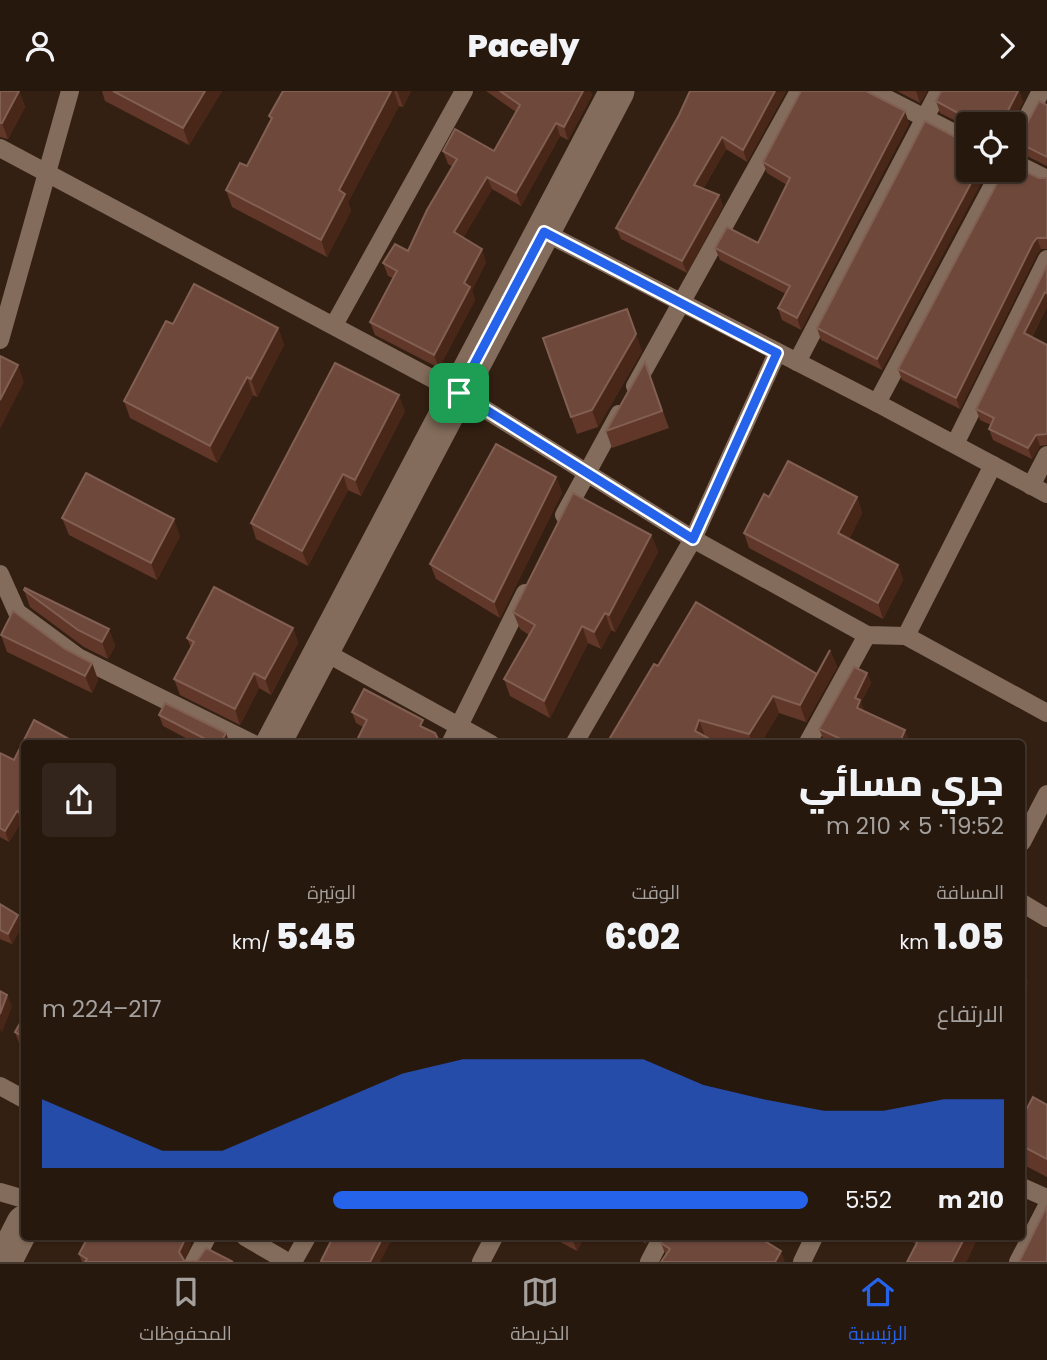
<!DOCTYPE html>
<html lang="ar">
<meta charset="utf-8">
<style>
body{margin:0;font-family:Poppins,Cairo,sans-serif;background:#33251c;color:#f1f3f6;direction:rtl;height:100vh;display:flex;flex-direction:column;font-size:26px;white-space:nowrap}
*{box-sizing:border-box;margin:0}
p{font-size:23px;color:#a4a09e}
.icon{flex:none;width:38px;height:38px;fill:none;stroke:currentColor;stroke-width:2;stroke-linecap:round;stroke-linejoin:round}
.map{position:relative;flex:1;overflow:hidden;direction:ltr}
.panel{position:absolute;left:21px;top:649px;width:1004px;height:500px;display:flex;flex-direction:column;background:#27180e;border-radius:7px;box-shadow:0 2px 5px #0004,0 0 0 2px #43372e;direction:rtl}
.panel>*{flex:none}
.tools{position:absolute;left:956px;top:21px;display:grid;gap:14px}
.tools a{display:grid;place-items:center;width:70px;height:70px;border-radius:7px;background:#27180e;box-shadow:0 2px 5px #0004,0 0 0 2px #43372e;font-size:35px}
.pin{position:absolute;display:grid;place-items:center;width:60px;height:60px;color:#fff;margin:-30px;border-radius:14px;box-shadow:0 4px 10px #0006}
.round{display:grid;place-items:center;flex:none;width:74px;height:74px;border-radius:7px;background:#33251c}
.summary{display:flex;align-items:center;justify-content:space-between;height:119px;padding:0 21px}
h1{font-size:38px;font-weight:800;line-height:52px}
.metrics{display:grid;grid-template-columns:repeat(3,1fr);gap:10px;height:119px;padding:7px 21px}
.metrics div{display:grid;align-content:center}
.metrics b{font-size:35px;font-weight:800}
.metrics small{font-size:19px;font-weight:400}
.metrics p{font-size:19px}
.chart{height:196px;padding:14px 21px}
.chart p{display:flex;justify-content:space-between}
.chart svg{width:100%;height:126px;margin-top:7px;fill:#2563eb;opacity:.7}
ul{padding:0 21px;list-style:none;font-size:23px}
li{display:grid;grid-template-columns:112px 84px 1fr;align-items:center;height:52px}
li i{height:18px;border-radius:9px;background:#2563eb}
header{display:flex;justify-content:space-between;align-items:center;height:91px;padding:0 21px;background:#27180e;font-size:32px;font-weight:800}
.dock{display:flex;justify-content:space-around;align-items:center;height:98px;border-top:2px solid #43372e;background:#27180e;font-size:19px;color:#a4a09e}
.dock a{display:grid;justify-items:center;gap:4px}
.dock .active{color:#2563eb}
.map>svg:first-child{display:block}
</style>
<header><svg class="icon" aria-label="forward" viewBox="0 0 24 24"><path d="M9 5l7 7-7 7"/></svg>Pacely<svg class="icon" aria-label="person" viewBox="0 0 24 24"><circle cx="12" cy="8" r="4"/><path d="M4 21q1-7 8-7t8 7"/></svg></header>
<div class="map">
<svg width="1047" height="1171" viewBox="0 0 1047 1171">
<rect width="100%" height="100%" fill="#342012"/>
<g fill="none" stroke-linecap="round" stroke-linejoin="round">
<g stroke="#836c5b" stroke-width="18">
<path d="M 872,0 L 968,49"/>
<path d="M 1013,54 L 1041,0"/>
<path d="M 0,57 L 459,302 L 693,448 L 867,544 L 906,545 L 1047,622"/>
<path d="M 1013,71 L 1047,88"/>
<path d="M 544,141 L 877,312 L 1047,403"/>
<path d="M 334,234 L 464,0"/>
<path d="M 0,249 L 70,0"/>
<path d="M 797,271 L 939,0"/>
<path d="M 635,295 L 799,0"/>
<path d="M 877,312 L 1001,79"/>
<path d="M 955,353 L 1047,168"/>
<path d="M 1031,395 L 1047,364"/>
<path d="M 564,424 L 619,323"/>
<path d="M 0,483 L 17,521 L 78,566 L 254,653"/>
<path d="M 906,545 L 993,374"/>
<path d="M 321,559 L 491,653"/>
<path d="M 450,653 L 525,502"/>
<path d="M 574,653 L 693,448 L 777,262"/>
<path d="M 807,653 L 867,544"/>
<path d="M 1022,751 L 1047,703"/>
<path d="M 1022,812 L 1047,827"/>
<path d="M 0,995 L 24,1008"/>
<path d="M 1022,1096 L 1047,1107"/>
<path d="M 0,1101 L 24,1108"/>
<path d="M 245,1146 L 288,1171"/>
<path d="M 194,1171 L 207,1146"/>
<path d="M 293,1171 L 307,1146"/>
<path d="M 481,1171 L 494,1146"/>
<path d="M 649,1171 L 662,1146"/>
<path d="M 802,1171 L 814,1146"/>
<path d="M 1018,1171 L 1047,1115"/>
</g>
<g stroke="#836c5b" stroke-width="35">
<path d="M 273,653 L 617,0"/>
<path d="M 4,1171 L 24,1132"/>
</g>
</g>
<g fill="#603729">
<path d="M 0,0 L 19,0 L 25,16 L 8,48 L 0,46 Z"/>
<path d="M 102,0 L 222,0 L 189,54 L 105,10 Z"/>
<path d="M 283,0 L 411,0 L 403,16 L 399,15 L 348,111 L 351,120 L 327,166 L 232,116 L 226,99 L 247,75 L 271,29 L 269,25 Z"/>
<path d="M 486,0 L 590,0 L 592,4 L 568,49 L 560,45 L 521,115 L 492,98 L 463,147 L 486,171 L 472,199 L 475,209 L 439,277 L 375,244 L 370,231 L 393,187 L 388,185 L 383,172 L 408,160 L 453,76 L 448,73 L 443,60 L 494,60 L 516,21 Z"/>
<path d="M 786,0 L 747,71 L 726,58 L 703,98 L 719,104 L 723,115 L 687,182 L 621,148 L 616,137 L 679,24 Z"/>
<path d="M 897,0 L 927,0 L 920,12 Z"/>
<path d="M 941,0 L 1019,0 L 1023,11 L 1011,33 L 968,33 L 968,36 L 940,22 L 936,10 Z"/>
<path d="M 1047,14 L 1047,75 L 1021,62 L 1017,51 Z"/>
<path d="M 909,32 L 801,239 L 782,229 L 778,217 L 786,203 L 720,169 L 715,157 L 758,152 L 787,94 L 767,82 L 763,71 Z"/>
<path d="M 959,48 L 882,279 L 821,249 L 817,237 Z"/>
<path d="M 1039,87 L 1047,87 L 1047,158 L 1041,158 L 1037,163 L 960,318 L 902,289 L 898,278 Z"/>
<path d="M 1047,174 L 1047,216 L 1032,246 L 1047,254 L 1047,354 L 1040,355 L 1032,368 L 993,349 L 989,338 L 991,334 L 980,329 L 976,318 Z"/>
<path d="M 173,233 L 278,237 L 284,254 L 257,306 L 253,304 L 217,372 L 130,327 L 124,310 Z"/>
<path d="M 543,247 L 642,260 L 598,336 L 577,343 Z"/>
<path d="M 645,271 L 669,337 L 612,357 L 606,340 Z"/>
<path d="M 405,320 L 361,405 L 348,399 L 308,475 L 256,448 L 251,432 Z"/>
<path d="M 556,386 L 562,402 L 500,527 L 436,488 L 430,473 Z"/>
<path d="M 857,406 L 862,422 L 849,448 L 898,474 L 903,489 L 883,528 L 749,457 L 744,442 Z"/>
<path d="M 62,427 L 180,445 L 157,489 L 69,444 Z"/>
<path d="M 651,444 L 658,461 L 615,541 L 611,539 L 601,558 L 588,552 L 550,627 L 510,605 L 504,588 L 529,544 L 520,538 L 513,521 Z"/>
<path d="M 24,499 L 109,538 L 115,555 L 108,568 L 84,556 L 30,516 Z"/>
<path d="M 293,537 L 298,552 L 271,604 L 259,597 L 240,634 L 180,604 L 174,588 L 191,557 L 187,547 Z"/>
<path d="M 1,544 L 65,558 L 92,572 L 98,589 L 92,602 L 7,561 Z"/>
<path d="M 830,559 L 837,576 L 806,631 L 779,622 L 760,653 L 730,653 L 705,645 L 719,653 L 612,653 L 610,647 L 658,575 L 817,583 Z"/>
<path d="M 867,582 L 871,592 L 861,611 L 863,620 L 909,649 L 907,653 L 834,653 L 823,647 L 819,638 Z"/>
<path d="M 352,621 L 426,638 L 440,652 L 456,653 L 355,653 L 363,636 L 356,632 Z"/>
<path d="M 159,624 L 230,653 L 197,653 L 163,635 Z"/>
<path d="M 24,653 L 24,733 L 21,731 L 9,751 L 0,746 L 0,662 L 14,669 Z"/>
<path d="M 0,813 L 22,835 L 12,853 L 0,848 Z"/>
<path d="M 24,925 L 24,955 L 19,952 L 15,941 Z"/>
<path d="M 1047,1014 L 1047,1086 L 1022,1073 L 1022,1027 Z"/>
<path d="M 551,1146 L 584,1146 L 577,1160 Z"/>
<path d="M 635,1146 L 650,1146 L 646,1153 Z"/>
<path d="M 758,1146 L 666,1165 L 661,1152 Z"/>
<path d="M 905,1146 L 978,1146 L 966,1171 L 907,1171 L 916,1153 Z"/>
<path d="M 191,1153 L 184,1169 L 185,1171 L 233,1171 L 82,1171 L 79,1163 Z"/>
</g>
<g fill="#482719">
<path d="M 19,0 L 25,16 L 8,48 L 2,32 Z"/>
<path d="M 205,0 L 222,0 L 189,54 L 183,37 Z"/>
<path d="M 391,0 L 394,0 L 399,15 L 348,111 L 351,120 L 327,166 L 321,149 L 339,99 Z"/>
<path d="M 397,0 L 411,0 L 403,16 Z"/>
<path d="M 583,0 L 590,0 L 592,4 L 568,49 L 564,36 Z"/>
<path d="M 775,0 L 786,0 L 747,71 L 743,59 Z"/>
<path d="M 916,0 L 927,0 L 920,12 Z"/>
<path d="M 1018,0 L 1019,0 L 1023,11 L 1011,33 L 1001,33 Z"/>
<path d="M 905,20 L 909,32 L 801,239 L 797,227 Z"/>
<path d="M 556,32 L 560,45 L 521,115 L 516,102 Z"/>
<path d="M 722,46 L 726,58 L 698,106 L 694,94 Z"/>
<path d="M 978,79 L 988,79 L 882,279 L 877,268 Z"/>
<path d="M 487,86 L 492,98 L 459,154 L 454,141 Z"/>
<path d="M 719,104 L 723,115 L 687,182 L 682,170 Z"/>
<path d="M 1037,147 L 1041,158 L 1037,163 L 960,318 L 956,307 L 1033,152 Z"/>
<path d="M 482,158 L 486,171 L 472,199 L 475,209 L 439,277 L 434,264 L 464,192 Z"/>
<path d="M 1045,201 L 1047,206 L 1047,216 L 1028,253 L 1024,242 Z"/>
<path d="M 627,218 L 642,260 L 598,336 L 592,319 Z"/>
<path d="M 278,237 L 284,254 L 257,306 L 251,288 Z"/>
<path d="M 18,274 L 24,291 L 0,338 L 0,309 Z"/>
<path d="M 247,286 L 253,304 L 217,372 L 210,355 Z"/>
<path d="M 399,304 L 405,320 L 361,405 L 355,389 Z"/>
<path d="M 1036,344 L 1040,355 L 1032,368 L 1028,357 Z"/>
<path d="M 343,383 L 348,399 L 308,475 L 302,460 Z"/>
<path d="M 556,386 L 562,402 L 500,527 L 494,511 Z"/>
<path d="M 857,406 L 862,422 L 844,458 L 838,442 Z"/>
<path d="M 174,428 L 180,445 L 157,489 L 151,472 Z"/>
<path d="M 651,444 L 658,461 L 615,541 L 609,524 Z"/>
<path d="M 898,474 L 903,489 L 883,528 L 878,512 Z"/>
<path d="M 605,522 L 611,539 L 601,558 L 594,541 Z"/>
<path d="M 582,535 L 588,552 L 550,627 L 544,610 Z"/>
<path d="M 293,537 L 298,552 L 271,604 L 265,588 Z"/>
<path d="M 109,538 L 115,555 L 108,568 L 102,551 Z"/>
<path d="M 830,559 L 837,576 L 806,631 L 800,614 Z"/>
<path d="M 92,572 L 98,589 L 92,602 L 85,585 Z"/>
<path d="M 254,582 L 259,597 L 240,634 L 235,618 Z"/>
<path d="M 867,582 L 871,592 L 861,611 L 864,619 L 861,627 L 855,607 Z"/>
<path d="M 773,605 L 779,622 L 760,653 L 752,653 L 749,643 Z"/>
<path d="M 699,629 L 705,645 L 695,640 Z"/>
<path d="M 905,639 L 909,649 L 907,653 L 899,653 Z"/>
<path d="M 226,642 L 230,653 L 220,653 Z"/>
<path d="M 17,720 L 21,731 L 9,751 L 5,740 Z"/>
<path d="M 18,824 L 22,835 L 12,853 L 8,843 Z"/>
<path d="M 1024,882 L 1028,893 L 1022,903 L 1022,885 Z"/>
<path d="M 7,904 L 12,915 L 2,942 L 0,938 L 0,923 Z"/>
<path d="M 186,1146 L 188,1146 L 191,1153 L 183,1171 L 179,1161 Z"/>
<path d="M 383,1146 L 390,1146 L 391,1150 L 380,1171 L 370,1171 Z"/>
<path d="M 573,1146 L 584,1146 L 577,1160 L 572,1148 Z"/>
<path d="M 643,1146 L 650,1146 L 646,1153 Z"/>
<path d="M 965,1146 L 978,1146 L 966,1171 L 952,1171 Z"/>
<path d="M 781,1160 L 785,1171 L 775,1171 Z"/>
</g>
<g fill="#6e483b" stroke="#815f52" stroke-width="2">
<path d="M 0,0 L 19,0 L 2,32 L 0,32 Z"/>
<path d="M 113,0 L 205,0 L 183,37 Z"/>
<path d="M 283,0 L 391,0 L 339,99 L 345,103 L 321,149 L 226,99 L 240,72 L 247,75 L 272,27 L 269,25 Z"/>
<path d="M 500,0 L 583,0 L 564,36 L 556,32 L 516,102 L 487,86 L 454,141 L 482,158 L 464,192 L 470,196 L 434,264 L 370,231 L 397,180 L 383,172 L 395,153 L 408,160 L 427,119 L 457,68 L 443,60 L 455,38 L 494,60 L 520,14 Z"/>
<path d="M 690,0 L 775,0 L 743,59 L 722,46 L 694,94 L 719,104 L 682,170 L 616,137 L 679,24 Z"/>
<path d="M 801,0 L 866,0 L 905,20 L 797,227 L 778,217 L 790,195 L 715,157 L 727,136 L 758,152 L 790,87 L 763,71 Z"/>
<path d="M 941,0 L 1018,0 L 1001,33 L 974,33 L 969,28 L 936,10 Z"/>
<path d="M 1039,10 L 1047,14 L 1047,66 L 1017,51 Z"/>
<path d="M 925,30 L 959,48 L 968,47 L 968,79 L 978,79 L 877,268 L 817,237 Z"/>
<path d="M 1013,75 L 1039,87 L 1047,87 L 1047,147 L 1037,147 L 1033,152 L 956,307 L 898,278 L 1004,79 L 1013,79 Z"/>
<path d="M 1047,174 L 1047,202 L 1045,201 L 1024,242 L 1047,254 L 1047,343 L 1036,344 L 1028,357 L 989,338 L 994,327 L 976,318 Z"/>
<path d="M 194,193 L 278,237 L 251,288 L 247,286 L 210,355 L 124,310 L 166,230 L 173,233 Z"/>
<path d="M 627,218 L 636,243 L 592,319 L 571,326 L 543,247 Z"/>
<path d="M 0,265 L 18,274 L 0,309 Z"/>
<path d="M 645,271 L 662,320 L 606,340 Z"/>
<path d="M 335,272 L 399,304 L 355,389 L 343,383 L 302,460 L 251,432 Z"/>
<path d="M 496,353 L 556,386 L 494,511 L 430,473 Z"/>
<path d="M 788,370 L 857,406 L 838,442 L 898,474 L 878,512 L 744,442 L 764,403 L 769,406 Z"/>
<path d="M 86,382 L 174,428 L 151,472 L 62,427 Z"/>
<path d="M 573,402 L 651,444 L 609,524 L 605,522 L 594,541 L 582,535 L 544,610 L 504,588 L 535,534 L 513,521 Z"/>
<path d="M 214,496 L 293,537 L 265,588 L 254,582 L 235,618 L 174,588 L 194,551 L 187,547 Z"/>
<path d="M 25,497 L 109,538 L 102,551 L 78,539 L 24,499 Z"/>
<path d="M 696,511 L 817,583 L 830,559 L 800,614 L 773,605 L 749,643 L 699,629 L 695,640 L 719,653 L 619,653 L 610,647 L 654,573 L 658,575 Z"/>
<path d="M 13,520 L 65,558 L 92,572 L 85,585 L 1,544 Z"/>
<path d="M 854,576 L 867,582 L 855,607 L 860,609 L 857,617 L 905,639 L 899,653 L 852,653 L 819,638 Z"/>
<path d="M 364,598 L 423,629 L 420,635 L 435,642 L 440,652 L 453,651 L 456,653 L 355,653 L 367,629 L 352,621 Z"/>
<path d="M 165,612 L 226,642 L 220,653 L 215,653 L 159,624 Z"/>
<path d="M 34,629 L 78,653 L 24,653 L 24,719 L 23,723 L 17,720 L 5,740 L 0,737 L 0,662 L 14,669 Z"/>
<path d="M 84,649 L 91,653 L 82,653 Z"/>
<path d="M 0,813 L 18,824 L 8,843 L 0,839 Z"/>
<path d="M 0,900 L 7,904 L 0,923 Z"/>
<path d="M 24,925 L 24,946 L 15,941 Z"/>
<path d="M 1033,1006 L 1047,1014 L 1047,1068 L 1022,1055 L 1022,1027 Z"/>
<path d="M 1047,1115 L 1047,1171 L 1019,1171 Z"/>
<path d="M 88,1146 L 186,1146 L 179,1161 L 185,1171 L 197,1170 L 206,1157 L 233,1171 L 85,1171 L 87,1168 L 79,1163 Z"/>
<path d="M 333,1146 L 383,1146 L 370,1171 L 324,1171 L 321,1170 Z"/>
<path d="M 663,1146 L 758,1146 L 781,1160 L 775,1171 L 661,1171 L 670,1158 L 661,1152 Z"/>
<path d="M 920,1146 L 965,1146 L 952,1171 L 907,1171 Z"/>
</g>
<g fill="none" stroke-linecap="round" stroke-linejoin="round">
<defs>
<path id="route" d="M 544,141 L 777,262 L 693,448 L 459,302 Z"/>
</defs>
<use href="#route" stroke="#fff" stroke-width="14"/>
<use href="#route" stroke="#2563eb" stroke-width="9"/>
</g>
</svg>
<div class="tools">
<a><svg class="icon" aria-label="locate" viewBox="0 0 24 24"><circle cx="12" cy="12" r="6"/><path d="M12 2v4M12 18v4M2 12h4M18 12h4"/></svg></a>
</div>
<div class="pin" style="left:459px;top:302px;background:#1e9e55"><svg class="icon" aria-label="arrive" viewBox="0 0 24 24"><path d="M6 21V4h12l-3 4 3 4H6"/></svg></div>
<section class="panel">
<div class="summary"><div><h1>جري مسائي</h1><p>19:52 · 5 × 210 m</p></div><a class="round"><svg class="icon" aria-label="share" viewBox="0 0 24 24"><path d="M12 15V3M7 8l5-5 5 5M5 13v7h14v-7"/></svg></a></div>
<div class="metrics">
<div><p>المسافة</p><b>1.05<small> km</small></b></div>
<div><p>الوقت</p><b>6:02</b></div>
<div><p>الوتيرة</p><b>5:45<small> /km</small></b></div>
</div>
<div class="chart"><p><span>الارتفاع</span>217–224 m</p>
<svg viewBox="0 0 160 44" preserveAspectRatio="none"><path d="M0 44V20L10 29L20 38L30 38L40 29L50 20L60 11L70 6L80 6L90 6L100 6L110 15L120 20L130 24L140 24L150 20L160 20V44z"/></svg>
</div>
<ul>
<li><b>210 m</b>5:52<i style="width:62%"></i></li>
</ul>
</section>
</div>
<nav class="dock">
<a class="active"><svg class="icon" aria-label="home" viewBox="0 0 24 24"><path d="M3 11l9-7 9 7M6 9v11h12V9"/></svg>الرئيسية</a>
<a><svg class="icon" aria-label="map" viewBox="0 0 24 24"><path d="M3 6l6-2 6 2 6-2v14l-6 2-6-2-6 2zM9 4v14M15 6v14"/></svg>الخريطة</a>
<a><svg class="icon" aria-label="saved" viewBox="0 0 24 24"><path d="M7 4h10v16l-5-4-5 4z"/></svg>المحفوظات</a>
</nav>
